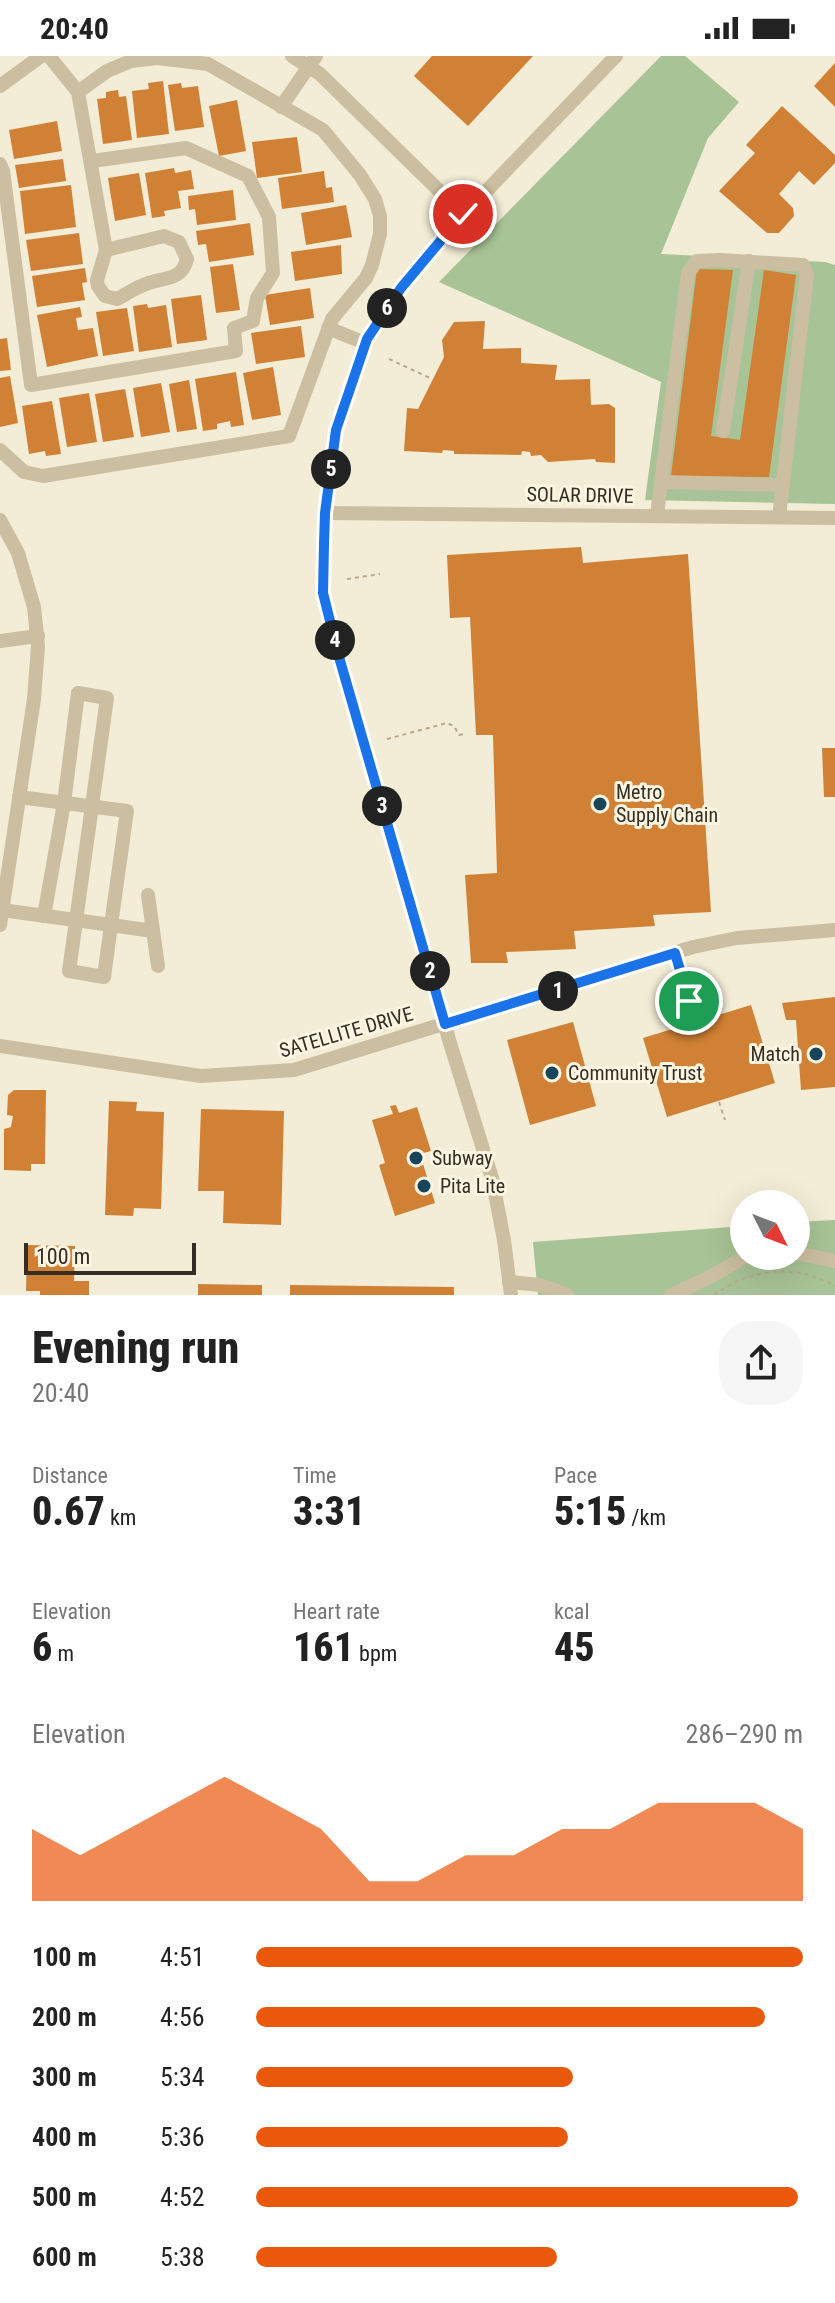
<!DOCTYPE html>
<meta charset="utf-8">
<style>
body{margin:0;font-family:"Roboto Condensed",sans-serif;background:#f6f6f6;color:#222;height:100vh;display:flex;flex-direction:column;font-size:30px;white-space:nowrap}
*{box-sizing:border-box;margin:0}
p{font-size:26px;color:#767676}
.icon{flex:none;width:44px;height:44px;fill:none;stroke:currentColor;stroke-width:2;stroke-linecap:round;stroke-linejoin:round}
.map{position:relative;height:1239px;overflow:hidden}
.details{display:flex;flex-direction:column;background:#fff;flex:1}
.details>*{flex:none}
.needle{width:52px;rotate:132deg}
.controls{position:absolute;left:730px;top:1134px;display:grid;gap:16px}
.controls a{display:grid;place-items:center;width:80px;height:80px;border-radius:50%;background:#fff;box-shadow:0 8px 32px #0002;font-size:40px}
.scale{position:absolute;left:24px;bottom:20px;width:172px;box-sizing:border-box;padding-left:8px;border:4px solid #352e25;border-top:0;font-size:22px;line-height:28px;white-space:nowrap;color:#352e25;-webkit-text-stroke:6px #fbf5e2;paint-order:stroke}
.pin{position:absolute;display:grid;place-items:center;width:68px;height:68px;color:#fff;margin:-34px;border:4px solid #fff;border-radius:50%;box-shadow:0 2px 8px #0007}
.km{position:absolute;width:40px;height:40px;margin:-20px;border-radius:50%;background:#222;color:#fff;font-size:22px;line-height:40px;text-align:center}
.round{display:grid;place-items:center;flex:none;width:84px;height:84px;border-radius:32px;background:#f6f6f6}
.headline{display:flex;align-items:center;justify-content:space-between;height:136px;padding:0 32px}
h1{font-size:44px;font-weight:800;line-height:60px}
.metrics{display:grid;grid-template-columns:repeat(3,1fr);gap:12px;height:136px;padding:8px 32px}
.metrics div{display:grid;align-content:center}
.metrics b{font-size:40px;font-weight:800}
.metrics small{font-size:22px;font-weight:400}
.metrics p{font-size:22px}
.chart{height:224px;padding:16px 32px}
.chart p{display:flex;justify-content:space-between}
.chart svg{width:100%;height:144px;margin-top:8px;fill:#ea580c;opacity:.7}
ul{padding:0 32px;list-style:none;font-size:26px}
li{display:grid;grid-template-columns:128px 96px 1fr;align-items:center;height:60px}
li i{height:20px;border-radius:10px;background:#ea580c}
.status{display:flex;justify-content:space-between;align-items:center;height:56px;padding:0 40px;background:#fff;direction:ltr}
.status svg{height:22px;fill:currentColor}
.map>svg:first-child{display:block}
</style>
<div class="status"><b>20:40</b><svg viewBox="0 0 49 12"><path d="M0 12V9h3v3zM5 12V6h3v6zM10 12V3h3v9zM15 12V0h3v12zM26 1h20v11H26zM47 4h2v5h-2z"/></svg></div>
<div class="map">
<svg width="835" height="1239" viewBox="0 0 835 1239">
<rect width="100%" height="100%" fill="#f3ecd6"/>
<g fill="#a8c395">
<path d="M 661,0 L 685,0 L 739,46 L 708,82 L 661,198 L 825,206 L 835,209 L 835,448 L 645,444 L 661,326 L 439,226 Z"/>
<path d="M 835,1164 L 835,1239 L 538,1239 L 533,1186 L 744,1170 L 744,1200 L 796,1200 L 796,1166 Z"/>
</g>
<g fill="#d18135">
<path d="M 432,0 L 533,0 L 468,70 L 414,20 Z"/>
<path d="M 835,7 L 835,51 L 814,30 Z"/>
<path d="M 163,25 L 169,78 L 137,82 L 132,35 L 149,33 L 148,27 Z"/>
<path d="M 181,27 L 182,32 L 198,30 L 204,71 L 175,75 L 168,29 Z"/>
<path d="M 118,34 L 119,41 L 126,40 L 132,84 L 103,88 L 97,43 L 106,42 L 106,36 Z"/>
<path d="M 237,44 L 246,95 L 219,100 L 209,50 Z"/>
<path d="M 782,50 L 835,99 L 835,107 L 814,129 L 799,115 L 779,138 L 793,152 L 794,160 L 779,177 L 767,177 L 719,135 L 755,97 L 746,89 Z"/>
<path d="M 57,65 L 62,95 L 14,103 L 9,74 Z"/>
<path d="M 297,81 L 302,116 L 257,122 L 252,86 Z"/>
<path d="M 63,103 L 66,125 L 19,132 L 15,109 Z"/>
<path d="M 174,112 L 175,117 L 191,114 L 194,133 L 178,135 L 181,152 L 164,155 L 165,160 L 152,162 L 145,117 Z"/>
<path d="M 324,115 L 326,132 L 332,131 L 334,146 L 282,153 L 278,122 Z"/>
<path d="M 139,117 L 146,159 L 115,165 L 108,122 Z"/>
<path d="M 71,129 L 76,171 L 25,178 L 20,135 Z"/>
<path d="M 233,134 L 236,164 L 197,169 L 195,153 L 189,154 L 188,140 Z"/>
<path d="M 346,149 L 352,181 L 306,189 L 301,157 Z"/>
<path d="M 250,167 L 254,199 L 209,206 L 206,188 L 198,189 L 196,175 Z"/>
<path d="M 79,177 L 83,208 L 31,215 L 26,184 Z"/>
<path d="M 341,189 L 342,218 L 295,225 L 291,196 Z"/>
<path d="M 233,208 L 240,254 L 216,257 L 210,211 Z"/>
<path d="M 85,212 L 87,226 L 82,227 L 85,244 L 37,251 L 32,220 Z"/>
<path d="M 697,213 L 733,214 L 711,380 L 740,384 L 764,214 L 796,219 L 769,421 L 671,420 Z"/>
<path d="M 310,232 L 314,262 L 270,269 L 265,239 Z"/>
<path d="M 201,239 L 207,284 L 177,288 L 171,243 Z"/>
<path d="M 147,248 L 148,252 L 166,249 L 172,291 L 139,296 L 133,250 Z"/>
<path d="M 80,251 L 82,261 L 76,262 L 78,274 L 93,272 L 98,300 L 47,311 L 37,259 Z"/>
<path d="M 127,252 L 134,295 L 103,300 L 96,256 Z"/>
<path d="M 485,265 L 483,293 L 521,292 L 521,307 L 557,309 L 555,324 L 590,323 L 591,349 L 609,348 L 615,352 L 615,407 L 596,406 L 595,403 L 548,406 L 541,399 L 531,400 L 530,396 L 522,395 L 521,399 L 454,398 L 454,395 L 443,394 L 442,397 L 404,395 L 407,352 L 418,353 L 444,301 L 442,284 L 454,266 Z"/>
<path d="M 301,270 L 305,301 L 256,308 L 251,277 Z"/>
<path d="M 7,282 L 11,314 L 0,315 L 0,283 Z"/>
<path d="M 273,311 L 281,359 L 252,364 L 243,317 Z"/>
<path d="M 236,316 L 244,369 L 231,371 L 230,365 L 217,368 L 217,373 L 203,375 L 195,323 Z"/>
<path d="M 10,320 L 18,367 L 0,371 L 0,322 Z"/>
<path d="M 189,324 L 197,373 L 177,376 L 169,328 Z"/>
<path d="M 161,327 L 170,376 L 141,381 L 133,332 Z"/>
<path d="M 125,333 L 134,381 L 103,386 L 95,338 Z"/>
<path d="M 89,337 L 97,386 L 67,391 L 59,342 Z"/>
<path d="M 52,345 L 61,398 L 46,400 L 45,395 L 29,398 L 22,350 Z"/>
<path d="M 581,491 L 583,507 L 688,498 L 711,856 L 653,859 L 655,870 L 574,875 L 576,893 L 506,896 L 508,907 L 471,907 L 465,819 L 497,817 L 493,679 L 476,679 L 470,561 L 450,562 L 447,499 Z"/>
<path d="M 822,692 L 835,692 L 835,741 L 824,741 Z"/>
<path d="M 835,941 L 835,1031 L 801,1034 L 796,964 L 786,964 L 782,947 Z"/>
<path d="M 751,949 L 775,1027 L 667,1061 L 643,982 Z"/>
<path d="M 573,966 L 596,1050 L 530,1069 L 507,984 Z"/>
<path d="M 14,1034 L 46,1034 L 45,1108 L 31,1108 L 31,1115 L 4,1114 L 4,1073 L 11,1071 L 13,1060 L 7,1059 L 8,1039 Z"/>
<path d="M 109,1045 L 137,1046 L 136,1055 L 164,1056 L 161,1153 L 134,1152 L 133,1160 L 105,1159 Z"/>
<path d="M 396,1049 L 399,1057 L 417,1051 L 431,1095 L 420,1098 L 435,1147 L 395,1160 L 379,1109 L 385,1107 L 372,1064 L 393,1058 L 390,1050 Z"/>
<path d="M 201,1053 L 284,1055 L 281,1169 L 223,1167 L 224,1135 L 198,1135 Z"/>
<path d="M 27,1189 L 75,1190 L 74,1225 L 89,1225 L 89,1239 L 40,1239 L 40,1235 L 26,1235 Z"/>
<path d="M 198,1228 L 262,1229 L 262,1239 L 198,1239 Z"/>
<path d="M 290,1229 L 454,1231 L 454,1239 L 290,1239 Z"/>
</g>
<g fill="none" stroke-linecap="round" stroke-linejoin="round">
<g stroke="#b8a98b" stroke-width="2" stroke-dasharray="4 4" stroke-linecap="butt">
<path d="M 389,303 L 430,322"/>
<path d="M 347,523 L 380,518"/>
<path d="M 387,683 L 447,667 L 454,670 L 459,679 L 464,678"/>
<path d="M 678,907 L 689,945"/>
<path d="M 719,1046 L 725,1064"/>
<path d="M 714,1239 C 751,1212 794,1207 835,1230"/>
</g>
<g stroke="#ccbfa1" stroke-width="14">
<path d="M 49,0 L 78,36 L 106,194 L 97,224 L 98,230 L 105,240 L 117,243 C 127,238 136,231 146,228 C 164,221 182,225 187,203 L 179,186 L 164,180 L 106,194"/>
<path d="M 292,0 L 320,18 L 463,158"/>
<path d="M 0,30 L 41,0"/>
<path d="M 281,51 L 316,0"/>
<path d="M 0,108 L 3,115 L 31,329 L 236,295 L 234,272 L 253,265 L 257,242 L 273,217 L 269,161 L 248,120 L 186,92 L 92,105"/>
<path d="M 328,272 L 365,287"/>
<path d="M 723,375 L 749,205"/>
<path d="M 0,394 L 24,416 L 43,420 L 289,380 L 332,263 L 366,222 L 372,209 L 380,178 L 380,160 L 375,143 L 360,119 L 323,74 L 208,8 L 157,2 L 131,5 L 107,15 L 78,36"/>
<path d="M 661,426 L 782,429"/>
<path d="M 325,457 L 835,462"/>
<path d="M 657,459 L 688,217 L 697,205 L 719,204 L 803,209 L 807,219 L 779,461"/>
<path d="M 0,464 L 18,497 L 34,551 L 38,590 L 34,643 L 0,869"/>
<path d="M 0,585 L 38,580"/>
<path d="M 148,839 L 158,910"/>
<path d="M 2,854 L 111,869 L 127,755 L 19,741"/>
<path d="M 44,860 L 64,747 L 78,637 L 107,642 L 69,915 L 104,921 L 111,869 L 153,875"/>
<path d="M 0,990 L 201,1020 L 294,1014 L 693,891 L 737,882 L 835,874"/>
<path d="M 796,1197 L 835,1205"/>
<path d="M 509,1226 L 540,1229 L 567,1239"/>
<path d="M 511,1239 L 504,1184 L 492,1122 L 450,987 L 339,601 L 323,537 L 325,457 L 336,374 L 367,283 L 401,232 L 448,175 L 616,0"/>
<path d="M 671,1239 L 710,1221 L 746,1200"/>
</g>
</g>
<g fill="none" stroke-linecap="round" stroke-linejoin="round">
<defs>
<path id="route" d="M 463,158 L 401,232 L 367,283 L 336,374 L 325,457 L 324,488 L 323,537 L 339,601 L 445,968 L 675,897 L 689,945"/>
</defs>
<use href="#route" stroke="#fff" stroke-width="16"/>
<use href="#route" stroke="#1a73e8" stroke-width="10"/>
</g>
<g fill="#17455a" stroke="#fbf5e2" stroke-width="3">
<circle cx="600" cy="748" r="8"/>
<circle cx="816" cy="998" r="8"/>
<circle cx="552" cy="1017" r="8"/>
<circle cx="416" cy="1102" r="8"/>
<circle cx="424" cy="1130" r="8"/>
</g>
<g text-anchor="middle" stroke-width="6" stroke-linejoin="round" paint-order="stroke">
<g font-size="20" fill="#352e25" stroke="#fbf5e2">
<text transform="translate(580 439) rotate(1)" y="7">SOLAR DRIVE</text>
<text transform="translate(346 976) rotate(-16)" y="7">SATELLITE DRIVE</text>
</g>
<g font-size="20" fill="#352e25" stroke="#fbf5e2" text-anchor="start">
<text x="616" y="743">Metro<tspan x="616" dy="23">Supply Chain</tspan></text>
<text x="800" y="1005" text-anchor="end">Match</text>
<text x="568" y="1024">Community Trust</text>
<text x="432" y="1109">Subway</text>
<text x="440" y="1137">Pita Lite</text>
</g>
</g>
</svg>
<div class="controls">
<a><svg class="needle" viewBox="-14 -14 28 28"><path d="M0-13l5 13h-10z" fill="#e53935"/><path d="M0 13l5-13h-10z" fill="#767676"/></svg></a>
</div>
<div class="scale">100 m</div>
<div class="pin" style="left:689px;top:945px;background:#1e9e55"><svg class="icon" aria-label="arrive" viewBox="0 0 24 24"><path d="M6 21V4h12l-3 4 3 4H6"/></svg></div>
<div class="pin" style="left:463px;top:158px;background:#d93025"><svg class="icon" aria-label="check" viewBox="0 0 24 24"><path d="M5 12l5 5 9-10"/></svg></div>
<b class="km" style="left:558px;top:935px">1</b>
<b class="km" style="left:430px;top:915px">2</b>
<b class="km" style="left:382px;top:750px">3</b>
<b class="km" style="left:335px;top:584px">4</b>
<b class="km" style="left:331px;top:413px">5</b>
<b class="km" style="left:387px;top:252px">6</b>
</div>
<section class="details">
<div class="headline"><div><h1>Evening run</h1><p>20:40</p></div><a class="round"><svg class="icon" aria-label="share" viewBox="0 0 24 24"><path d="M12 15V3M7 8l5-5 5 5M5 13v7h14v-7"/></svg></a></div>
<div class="metrics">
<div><p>Distance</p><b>0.67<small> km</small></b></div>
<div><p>Time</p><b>3:31</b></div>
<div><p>Pace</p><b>5:15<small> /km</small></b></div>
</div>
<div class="metrics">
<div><p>Elevation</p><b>6<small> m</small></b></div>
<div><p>Heart rate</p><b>161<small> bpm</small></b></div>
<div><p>kcal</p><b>45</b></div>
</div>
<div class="chart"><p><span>Elevation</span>286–290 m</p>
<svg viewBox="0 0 160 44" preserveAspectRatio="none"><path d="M0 44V22L10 30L20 22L30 14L40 6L50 14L60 22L70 38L80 38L90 30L100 30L110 22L120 22L130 14L140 14L150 14L160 22V44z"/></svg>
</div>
<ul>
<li><b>100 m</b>4:51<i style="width:100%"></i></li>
<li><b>200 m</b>4:56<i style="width:93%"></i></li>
<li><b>300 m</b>5:34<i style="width:58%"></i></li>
<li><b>400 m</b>5:36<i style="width:57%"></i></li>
<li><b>500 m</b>4:52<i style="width:99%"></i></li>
<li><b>600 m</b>5:38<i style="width:55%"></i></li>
</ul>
</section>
